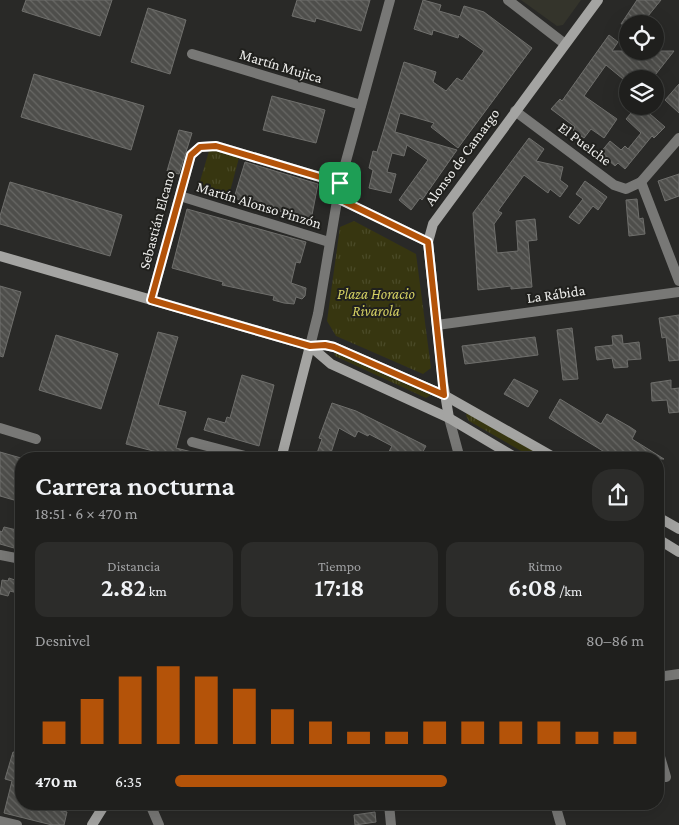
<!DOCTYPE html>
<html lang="es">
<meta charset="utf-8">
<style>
body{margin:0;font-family:"Crimson Pro",serif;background:#2c2c2a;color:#f1f3f6;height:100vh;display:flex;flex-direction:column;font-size:19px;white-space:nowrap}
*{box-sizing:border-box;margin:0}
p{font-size:16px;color:#a1a2a4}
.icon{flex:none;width:28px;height:28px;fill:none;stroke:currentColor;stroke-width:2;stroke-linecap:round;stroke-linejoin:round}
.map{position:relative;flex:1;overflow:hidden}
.sheet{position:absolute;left:15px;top:452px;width:649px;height:358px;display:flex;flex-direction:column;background:#1f1f1d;border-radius:20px;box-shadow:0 5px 20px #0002,0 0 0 1px #3c3d3b}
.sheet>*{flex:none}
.tools{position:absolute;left:619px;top:15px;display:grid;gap:10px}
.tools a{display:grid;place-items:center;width:45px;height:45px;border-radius:50%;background:#1f1f1d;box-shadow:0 5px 20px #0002,0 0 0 1px #3c3d3b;font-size:25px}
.pin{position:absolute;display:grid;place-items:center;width:42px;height:42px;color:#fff;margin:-21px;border-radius:10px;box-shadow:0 2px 8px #0006}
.round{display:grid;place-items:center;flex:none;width:52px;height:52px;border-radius:20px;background:#2c2c2a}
.summary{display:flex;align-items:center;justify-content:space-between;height:85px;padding:0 20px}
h1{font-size:28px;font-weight:600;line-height:38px}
.metrics{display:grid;grid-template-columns:repeat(3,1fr);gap:8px;height:85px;padding:5px 20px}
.metrics div{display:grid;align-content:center;border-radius:12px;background:#2c2c2a;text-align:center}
.metrics b{font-size:25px;font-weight:600}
.metrics small{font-size:14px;font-weight:400}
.metrics p{font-size:14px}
.chart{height:140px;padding:10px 20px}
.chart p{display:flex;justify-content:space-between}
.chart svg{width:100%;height:90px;margin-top:5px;stroke:#b45309;stroke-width:6}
ul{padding:0 20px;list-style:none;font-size:16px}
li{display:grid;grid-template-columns:80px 60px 1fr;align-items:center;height:38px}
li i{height:12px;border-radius:6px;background:#b45309}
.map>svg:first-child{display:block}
</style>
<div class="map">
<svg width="679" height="825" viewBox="0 0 679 825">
<defs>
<pattern id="grass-tufts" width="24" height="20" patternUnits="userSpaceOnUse" patternTransform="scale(1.25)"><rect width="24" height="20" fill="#373610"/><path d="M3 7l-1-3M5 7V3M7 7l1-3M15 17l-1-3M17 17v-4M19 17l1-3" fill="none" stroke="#4a4a27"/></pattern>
<pattern id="building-back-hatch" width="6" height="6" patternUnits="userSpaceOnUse" patternTransform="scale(1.25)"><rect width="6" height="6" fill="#4e4e4b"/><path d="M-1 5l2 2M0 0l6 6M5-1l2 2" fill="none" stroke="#686865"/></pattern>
</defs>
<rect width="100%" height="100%" fill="#292927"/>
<path fill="#34342b" d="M 521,0 L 581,0 L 563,25 L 557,26 Z"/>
<g fill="url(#grass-tufts)">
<path d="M 216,149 L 240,154 L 228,199 L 203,192 L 198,188 L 209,151 Z"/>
<path d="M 354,221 L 416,254 L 431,368 L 423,374 L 336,336 L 327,321 L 340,227 Z"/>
<path d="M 334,352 L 431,395 L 426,398 L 335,356 Z"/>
<path d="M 467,412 L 551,459 L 535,459 L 469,421 L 466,416 Z"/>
</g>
<g fill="url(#building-back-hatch)" stroke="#6f6f6c">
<path d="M 26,0 L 112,0 L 100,36 L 22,11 Z"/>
<path d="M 297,0 L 370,0 L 361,31 L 316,18 L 315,22 L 292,16 Z"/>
<path d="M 423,0 L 441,5 L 439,11 L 460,17 L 464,6 L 484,12 L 532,48 L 458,148 L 431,127 L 434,123 L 400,113 L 395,132 L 457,150 L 422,200 L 420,198 L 411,210 L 399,200 L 428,160 L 407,145 L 404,156 L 392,153 L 387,172 L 396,174 L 391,193 L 369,188 L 373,170 L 369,168 L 373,151 L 377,152 L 404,62 L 436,72 L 433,82 L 446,91 L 457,78 L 462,81 L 484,51 L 459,34 L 458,38 L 433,30 L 432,35 L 414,29 Z"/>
<path d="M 637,0 L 661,0 L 648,16 L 659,24 L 621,24 Z"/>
<path d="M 148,8 L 186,20 L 170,74 L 131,62 Z"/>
<path d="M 609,35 L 618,42 L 612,51 L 674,51 L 652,79 L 623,79 L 606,65 L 584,96 L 617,119 L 604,138 L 591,129 L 584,138 L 573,130 L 575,127 L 551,109 L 560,99 L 562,101 Z"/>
<path d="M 34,74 L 144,106 L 131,150 L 21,117 Z"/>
<path d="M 679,84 L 679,113 L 665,100 Z"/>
<path d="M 272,96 L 325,110 L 316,143 L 263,130 Z"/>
<path d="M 637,106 L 657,106 L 650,114 L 665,127 L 654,138 L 652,136 L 625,169 L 618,163 L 615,166 L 600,153 L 610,141 L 621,150 L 625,146 L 628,149 L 641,133 L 626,119 Z"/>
<path d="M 179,130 L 192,133 L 179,174 L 167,171 Z"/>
<path d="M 529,138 L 544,149 L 536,161 L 563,167 L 560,180 L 568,186 L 560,197 L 550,189 L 548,193 L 524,175 L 498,211 L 502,213 L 494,224 L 497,253 L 518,251 L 516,221 L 535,219 L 537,240 L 528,241 L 532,287 L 511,289 L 511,286 L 478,290 L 473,213 Z"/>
<path d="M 245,162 L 318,184 L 311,220 L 234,198 Z"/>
<path d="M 679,174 L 679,196 L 665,201 L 658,181 Z"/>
<path d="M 585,181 L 607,197 L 598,210 L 593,206 L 579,224 L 569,217 L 583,199 L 576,194 Z"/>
<path d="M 10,182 L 122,215 L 110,256 L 0,224 L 0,216 Z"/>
<path d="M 637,199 L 639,219 L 643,218 L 645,234 L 629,236 L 626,200 Z"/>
<path d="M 187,209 L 306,242 L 300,263 L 296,262 L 291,283 L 306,288 L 305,296 L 302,299 L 296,297 L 294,304 L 284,303 L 273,300 L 274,296 L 222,285 L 223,282 L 172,268 Z"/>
<path d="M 0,286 L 21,292 L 3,357 L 0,356 Z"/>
<path d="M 679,315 L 679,360 L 669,361 L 666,337 L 662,338 L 659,318 Z"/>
<path d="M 572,328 L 578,379 L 563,380 L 557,330 Z"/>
<path d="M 158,332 L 178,337 L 158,405 L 186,412 L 176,448 L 204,455 L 204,459 L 160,459 L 161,453 L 126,444 Z"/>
<path d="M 56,335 L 118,354 L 101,409 L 39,390 Z"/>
<path d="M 622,335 L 623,344 L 639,342 L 641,359 L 627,360 L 628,367 L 614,368 L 612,358 L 597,360 L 595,347 L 613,345 L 612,336 Z"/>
<path d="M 535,337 L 538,355 L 465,364 L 462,346 Z"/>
<path d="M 242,375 L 274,385 L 259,446 L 204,430 L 208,418 L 225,423 L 227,417 L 230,418 Z"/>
<path d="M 514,379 L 538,391 L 528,407 L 504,394 Z"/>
<path d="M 671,380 L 671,389 L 679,388 L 679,412 L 669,413 L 667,400 L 652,401 L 651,383 Z"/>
<path d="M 560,399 L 601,424 L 607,414 L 630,427 L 636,431 L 632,439 L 664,459 L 629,459 L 623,455 L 620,459 L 616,459 L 549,418 Z"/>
<path d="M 332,403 L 356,411 L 426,446 L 419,459 L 385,459 L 392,446 L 369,434 L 368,436 L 358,431 L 355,437 L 339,428 L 329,459 L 315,459 L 322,439 L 319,438 Z"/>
<path d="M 0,452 L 21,458 L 21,502 L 0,496 Z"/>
<path d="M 4,527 L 21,531 L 21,550 L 0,544 L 0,531 L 2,532 Z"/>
<path d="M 9,578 L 21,582 L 21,594 L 10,591 L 8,596 L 0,594 L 2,580 L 8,581 Z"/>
<path d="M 13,752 L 21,754 L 21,804 L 33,804 L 67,812 L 64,825 L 52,825 L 4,813 L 12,781 L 5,779 Z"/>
<path d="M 375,812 L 376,822 L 355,825 L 354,815 Z"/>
</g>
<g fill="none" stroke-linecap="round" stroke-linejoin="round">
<g stroke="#787876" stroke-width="10">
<path d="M 508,0 L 565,44"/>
<path d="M 192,54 L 361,105"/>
<path d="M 515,111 L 614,185 L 626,189 L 641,182 L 679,138"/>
<path d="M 641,182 L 679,281"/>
<path d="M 180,196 L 329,242"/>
<path d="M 337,198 L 428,242"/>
<path d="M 151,300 L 191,155 L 200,147 L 216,146 L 340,183"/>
<path d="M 437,325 L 679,292"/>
<path d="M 310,346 L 318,314 L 340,183 L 390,0"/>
<path d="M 449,418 L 460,459"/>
<path d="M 0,428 L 36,439"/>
<path d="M 192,442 L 256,459"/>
<path d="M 0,555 L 21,559"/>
<path d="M 658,677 L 679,674"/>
<path d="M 658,750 L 666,777"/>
<path d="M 150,804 L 159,825"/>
<path d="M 389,804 L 391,825"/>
<path d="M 555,804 L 561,825"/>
<path d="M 0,821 L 17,825"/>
</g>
<g stroke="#a4a4a2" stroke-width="10">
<path d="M 0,256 L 310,346 L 325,345 L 334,347 L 444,395 L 557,459"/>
<path d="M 310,346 L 331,364 L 449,418 L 518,459"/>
<path d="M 449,418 L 443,382 L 428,242 L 433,224 L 598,0"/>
<path d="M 281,459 L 310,346"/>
<path d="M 658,517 L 679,529"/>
<path d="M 658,539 L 679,552"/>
<path d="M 92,825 L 105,804"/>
</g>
</g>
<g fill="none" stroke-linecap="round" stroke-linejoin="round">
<defs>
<path id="route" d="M 216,146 L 340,183 L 337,198 L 428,242 L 444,395 L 334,347 L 325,345 L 310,346 L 151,300 L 191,155 L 200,147 Z"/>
</defs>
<use href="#route" stroke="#fff" stroke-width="10"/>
<use href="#route" stroke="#b45309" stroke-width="6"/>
</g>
<g text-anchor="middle" stroke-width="4" stroke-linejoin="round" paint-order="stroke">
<g font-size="15" fill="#ededeb" stroke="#20201d">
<text transform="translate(281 66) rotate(17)" y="5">Martín Mujica</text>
<text transform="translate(585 144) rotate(37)" y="5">El Puelche</text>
<text transform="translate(462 157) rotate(-54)" y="5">Alonso de Camargo</text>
<text transform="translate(259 205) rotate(17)" y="5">Martín Alonso Pinzón</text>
<text transform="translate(157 220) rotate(-75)" y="5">Sebastián Elcano</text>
<text transform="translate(556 294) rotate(-8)" y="5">La Rábida</text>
</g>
<g font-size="15" font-style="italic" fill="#d4d063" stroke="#20201d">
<text x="376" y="299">Plaza Horacio<tspan x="376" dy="17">Rivarola</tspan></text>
</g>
</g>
</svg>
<div class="tools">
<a><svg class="icon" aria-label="locate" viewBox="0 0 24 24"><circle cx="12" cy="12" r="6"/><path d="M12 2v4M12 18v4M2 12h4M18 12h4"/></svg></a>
<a><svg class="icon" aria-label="layers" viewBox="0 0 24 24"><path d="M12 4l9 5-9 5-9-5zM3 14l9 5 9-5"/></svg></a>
</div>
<div class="pin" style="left:340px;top:183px;background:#1e9e55"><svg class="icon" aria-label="arrive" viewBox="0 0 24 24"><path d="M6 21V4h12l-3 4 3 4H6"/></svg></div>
<section class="sheet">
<div class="summary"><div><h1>Carrera nocturna</h1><p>18:51 · 6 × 470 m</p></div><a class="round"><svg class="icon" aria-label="share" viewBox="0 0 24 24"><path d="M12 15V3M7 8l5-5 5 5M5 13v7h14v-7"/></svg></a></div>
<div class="metrics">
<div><p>Distancia</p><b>2.82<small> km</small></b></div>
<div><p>Tiempo</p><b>17:18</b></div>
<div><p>Ritmo</p><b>6:08<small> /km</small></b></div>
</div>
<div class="chart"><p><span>Desnivel</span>80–86 m</p>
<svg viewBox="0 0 160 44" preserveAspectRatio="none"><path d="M5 44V33M15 44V22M25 44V11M35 44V6M45 44V11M55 44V17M65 44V27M75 44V33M85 44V38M95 44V38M105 44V33M115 44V33M125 44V33M135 44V33M145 44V38M155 44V38"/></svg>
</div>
<ul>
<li><b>470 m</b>6:35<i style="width:58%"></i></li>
</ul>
</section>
</div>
